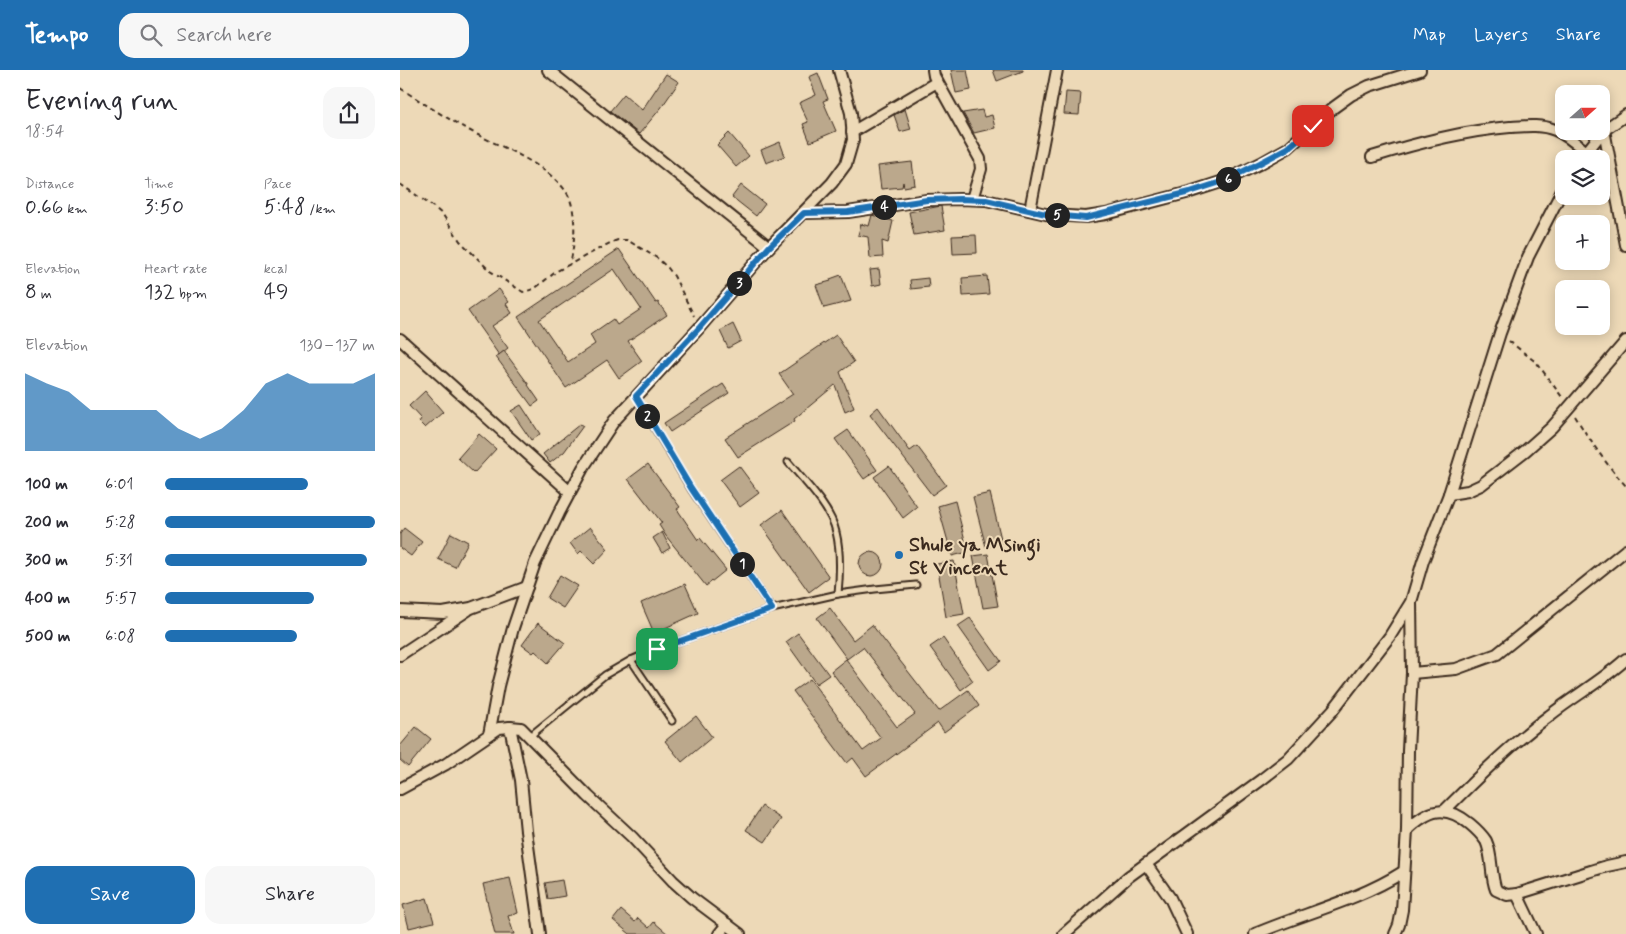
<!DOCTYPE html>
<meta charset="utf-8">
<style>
body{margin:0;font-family:Mynerve,sans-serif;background:#f7f7f7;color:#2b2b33;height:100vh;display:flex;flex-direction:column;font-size:19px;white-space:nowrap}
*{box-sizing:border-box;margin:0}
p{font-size:16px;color:#7c7c81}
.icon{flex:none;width:28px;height:28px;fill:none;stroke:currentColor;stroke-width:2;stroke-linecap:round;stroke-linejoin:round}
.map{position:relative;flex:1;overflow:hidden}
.side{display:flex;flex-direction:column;background:#fff;width:400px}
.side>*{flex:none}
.needle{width:32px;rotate:69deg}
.fabs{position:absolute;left:1155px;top:15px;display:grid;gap:10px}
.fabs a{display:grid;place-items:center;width:55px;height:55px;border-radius:10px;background:#fff;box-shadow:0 2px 12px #0003;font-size:25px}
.pin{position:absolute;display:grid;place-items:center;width:42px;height:42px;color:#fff;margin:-21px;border-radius:10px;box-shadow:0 2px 8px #0006}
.km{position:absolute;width:25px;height:25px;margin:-12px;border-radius:50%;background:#222;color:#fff;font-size:14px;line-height:25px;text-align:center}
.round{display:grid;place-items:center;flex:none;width:52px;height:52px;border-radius:15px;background:#f7f7f7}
.head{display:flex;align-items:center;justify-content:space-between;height:85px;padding:0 25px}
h1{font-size:28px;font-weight:600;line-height:38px}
.figures{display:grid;grid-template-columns:repeat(3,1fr);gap:8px;height:85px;padding:5px 25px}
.figures div{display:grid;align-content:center}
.figures b{font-size:21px;font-weight:600}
.figures small{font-size:14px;font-weight:400}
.figures p{font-size:14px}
.chart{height:140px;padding:10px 25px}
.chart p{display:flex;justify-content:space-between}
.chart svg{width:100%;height:90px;margin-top:5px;fill:#1f6fb2;opacity:.7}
.primary-button{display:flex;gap:10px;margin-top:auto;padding:10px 25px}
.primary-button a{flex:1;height:58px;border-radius:15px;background:#1f6fb2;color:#fff;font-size:20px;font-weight:600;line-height:58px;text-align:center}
.primary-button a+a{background:#f7f7f7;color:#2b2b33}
ul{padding:0 25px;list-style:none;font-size:16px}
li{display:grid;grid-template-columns:80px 60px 1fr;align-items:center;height:38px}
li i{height:12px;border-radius:6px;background:#1f6fb2}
header{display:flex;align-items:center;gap:30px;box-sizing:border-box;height:70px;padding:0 25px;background:#1f6fb2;color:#fff}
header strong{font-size:24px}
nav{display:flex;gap:28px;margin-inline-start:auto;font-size:18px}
.search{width:350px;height:45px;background:#f7f7f7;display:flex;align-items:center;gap:12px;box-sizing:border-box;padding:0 18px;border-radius:15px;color:#7c7c81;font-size:19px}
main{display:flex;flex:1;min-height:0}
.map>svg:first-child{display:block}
</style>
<header>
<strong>Tempo</strong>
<div class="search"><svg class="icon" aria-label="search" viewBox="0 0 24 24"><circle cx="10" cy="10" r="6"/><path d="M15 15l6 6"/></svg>Search here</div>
<nav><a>Map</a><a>Layers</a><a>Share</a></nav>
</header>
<main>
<section class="side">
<div class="head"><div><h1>Evening run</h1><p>18:54</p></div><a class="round"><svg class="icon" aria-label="share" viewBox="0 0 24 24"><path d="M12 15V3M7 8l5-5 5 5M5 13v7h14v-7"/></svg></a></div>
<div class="figures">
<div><p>Distance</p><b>0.66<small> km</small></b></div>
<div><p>Time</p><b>3:50</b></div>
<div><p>Pace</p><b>5:48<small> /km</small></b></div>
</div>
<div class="figures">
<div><p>Elevation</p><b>8<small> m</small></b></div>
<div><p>Heart rate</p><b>132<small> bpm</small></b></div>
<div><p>kcal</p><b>49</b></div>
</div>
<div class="chart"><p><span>Elevation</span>130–137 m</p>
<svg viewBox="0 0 160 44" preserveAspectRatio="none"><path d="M0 44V6L10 11L20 15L30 24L40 24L50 24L60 24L70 33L80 38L90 33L100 24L110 11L120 6L130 11L140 11L150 11L160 6V44z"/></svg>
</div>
<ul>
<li><b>100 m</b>6:01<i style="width:68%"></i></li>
<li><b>200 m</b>5:28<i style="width:100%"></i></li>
<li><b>300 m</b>5:31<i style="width:96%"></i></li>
<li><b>400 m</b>5:57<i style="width:71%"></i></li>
<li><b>500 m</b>6:08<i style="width:63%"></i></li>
</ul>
<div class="primary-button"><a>Save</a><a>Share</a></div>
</section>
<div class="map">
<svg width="1226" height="864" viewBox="0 0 1226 864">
<rect width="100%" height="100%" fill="#edd9b7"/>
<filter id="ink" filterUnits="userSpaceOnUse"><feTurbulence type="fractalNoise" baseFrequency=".02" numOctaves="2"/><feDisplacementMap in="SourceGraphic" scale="10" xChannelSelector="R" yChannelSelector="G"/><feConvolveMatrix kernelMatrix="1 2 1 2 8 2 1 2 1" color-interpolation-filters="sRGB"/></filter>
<g filter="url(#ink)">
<g fill="#bba88c" stroke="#3b2a1e" fill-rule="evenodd">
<path d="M 551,0 L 567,0 L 571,20 L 556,23 Z"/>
<path d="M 593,0 L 623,0 L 623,1 L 597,11 Z"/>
<path d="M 418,3 L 428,29 L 423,31 L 436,61 L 410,72 L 403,54 L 408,52 L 399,33 L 416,25 L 409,7 Z"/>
<path d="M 266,4 L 279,12 L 261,38 L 239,64 L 210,41 L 224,24 L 242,40 Z"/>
<path d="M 666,22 L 681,23 L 679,45 L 664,44 Z"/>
<path d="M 505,39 L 511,59 L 500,62 L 494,45 Z"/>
<path d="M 582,40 L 584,47 L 592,45 L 595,58 L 574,63 L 563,43 Z"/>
<path d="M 329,63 L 349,86 L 336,97 L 317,75 Z"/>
<path d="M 380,72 L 385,86 L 366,93 L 361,80 Z"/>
<path d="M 512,92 L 515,115 L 504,117 L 503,112 L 502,117 L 481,119 L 478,96 Z"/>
<path d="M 341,115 L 365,134 L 356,146 L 332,127 Z"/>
<path d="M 541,136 L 545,160 L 514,165 L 509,142 Z"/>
<path d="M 472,145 L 493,151 L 488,173 L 482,171 L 483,187 L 470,188 L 468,167 L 458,165 L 461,154 L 469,156 Z"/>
<path d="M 576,165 L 577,183 L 553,184 L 552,166 Z"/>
<path d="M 219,179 L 256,233 L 258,232 L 267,245 L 228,271 L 242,291 L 219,308 L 207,290 L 166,318 L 118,247 ZM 214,199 L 241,239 L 217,255 L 213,249 L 190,265 L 195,274 L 168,292 L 139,250 Z"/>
<path d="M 479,199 L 481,214 L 472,216 L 470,200 Z"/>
<path d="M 441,205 L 451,231 L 424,238 L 416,215 L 431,211 L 430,209 Z"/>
<path d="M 587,206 L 589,224 L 563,226 L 562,208 Z"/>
<path d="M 528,208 L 529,217 L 511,219 L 510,210 Z"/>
<path d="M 99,219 L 109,232 L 106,234 L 112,243 L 92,256 L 108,278 L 99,285 L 68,241 Z"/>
<path d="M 333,254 L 341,271 L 328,278 L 320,261 Z"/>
<path d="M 436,265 L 454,292 L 440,302 L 454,338 L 445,342 L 435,315 L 394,349 L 395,351 L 338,387 L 325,368 L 393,324 L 379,304 Z"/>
<path d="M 104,281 L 129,315 L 128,315 L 139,331 L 132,336 L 96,287 Z"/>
<path d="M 323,314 L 329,323 L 270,362 L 264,353 Z"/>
<path d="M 25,321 L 43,342 L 25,358 L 19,352 L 21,349 L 9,336 Z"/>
<path d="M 121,335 L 140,364 L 131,370 L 111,341 Z"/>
<path d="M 478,337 L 510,381 L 517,376 L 546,415 L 532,425 L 470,344 Z"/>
<path d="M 180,354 L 183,356 L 164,382 L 150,393 L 143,384 Z"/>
<path d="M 448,360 L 477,400 L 464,409 L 435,369 Z"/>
<path d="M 79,364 L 96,379 L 74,403 L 58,388 Z"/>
<path d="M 248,394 L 280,437 L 277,439 L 298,470 L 300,468 L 326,500 L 306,516 L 266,466 L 259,455 L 262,453 L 228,409 Z"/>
<path d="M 339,396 L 359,423 L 340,437 L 320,410 Z"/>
<path d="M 489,396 L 517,437 L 503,448 L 474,407 Z"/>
<path d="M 590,423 L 602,473 L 586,477 L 573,427 Z"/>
<path d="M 555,431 L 568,482 L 552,486 L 538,436 Z"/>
<path d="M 382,440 L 429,507 L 409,522 L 361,455 Z"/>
<path d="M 190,457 L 208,479 L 194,494 L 181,481 L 178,484 L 170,473 Z"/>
<path d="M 4,458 L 22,472 L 11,486 L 0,478 L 0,464 Z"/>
<path d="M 262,462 L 270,478 L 262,483 L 253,468 Z"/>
<path d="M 51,463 L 68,472 L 55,497 L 38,489 Z"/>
<circle cx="471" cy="494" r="12"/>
<path d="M 588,484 L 598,536 L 583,538 L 573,486 Z"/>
<path d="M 554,491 L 564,544 L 546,547 L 537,494 Z"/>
<path d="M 160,505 L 178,516 L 163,538 L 147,528 Z"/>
<path d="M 285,514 L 298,543 L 254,563 L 241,533 Z"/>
<path d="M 430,538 L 453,570 L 472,555 L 539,641 L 568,620 L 579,636 L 544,662 L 538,653 L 466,706 L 453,688 L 447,693 L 393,621 L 410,609 L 463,681 L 481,668 L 431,601 L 446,589 L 497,657 L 515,644 L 463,577 L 447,589 L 417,548 Z"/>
<path d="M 570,548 L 601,591 L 589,600 L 558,556 Z"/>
<path d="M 138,553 L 165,573 L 148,593 L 135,581 L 133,583 L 122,575 Z"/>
<path d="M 398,563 L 429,605 L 416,614 L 386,572 Z"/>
<path d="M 543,568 L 573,611 L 561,620 L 530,577 Z"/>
<path d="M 296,646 L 312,667 L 282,692 L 265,671 Z"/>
<path d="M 16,657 L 31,669 L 8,697 L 0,690 L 0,676 Z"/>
<path d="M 362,736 L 381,749 L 365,772 L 346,760 Z"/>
<path d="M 110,808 L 118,843 L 108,846 L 114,864 L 95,864 L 83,814 Z"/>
<path d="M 162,810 L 165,826 L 148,829 L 145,813 Z"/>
<path d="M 27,828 L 34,852 L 9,858 L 3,835 Z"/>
<path d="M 221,840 L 235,852 L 238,848 L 249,858 L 254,852 L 268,864 L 230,864 L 213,850 Z"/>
</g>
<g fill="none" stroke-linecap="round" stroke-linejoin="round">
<defs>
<g id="lane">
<path d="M 236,327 L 291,419 L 372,539"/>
<path d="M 388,392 C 404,411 431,438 436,462 C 441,482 440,504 438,524"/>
<path d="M 231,590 L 272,651"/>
<path d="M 130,666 L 205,605 L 231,590 L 257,579 L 372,539 L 438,524 L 475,519 L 516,515"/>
</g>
<g id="street">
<path d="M 148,0 L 369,177"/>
<path d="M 533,0 L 534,6 L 580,89 L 581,99 L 572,129"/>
<path d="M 1204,60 L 1226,175"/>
<path d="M 452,62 L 537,12"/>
<path d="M 972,87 C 1017,73 1062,61 1110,57 C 1125,56 1141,54 1155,60 C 1167,65 1177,74 1186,82"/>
<path d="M 1181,89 L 1204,60 L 1226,45"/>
<path d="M 630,140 L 657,0"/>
<path d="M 404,143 L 448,142 L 527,130 L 560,129 L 586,130 L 650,145 L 686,147 L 706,144 L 790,122 L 824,111 L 861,93 L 888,78 L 933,38 L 951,25 L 969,16 L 1020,0"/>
<path d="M 0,269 L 170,422"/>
<path d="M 1049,424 L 1068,421 L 1081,415 L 1125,381 L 1152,357 L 1226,271"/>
<path d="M 0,541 L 43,543 L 71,538 L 127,517"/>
<path d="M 0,585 L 68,540"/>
<path d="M 1012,603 L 1056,599 L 1097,584 L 1226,480"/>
<path d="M 110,657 L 121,710 L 126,761 L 140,864"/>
<path d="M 89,665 L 98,616 L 113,558 L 135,493 L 159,443 L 183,398 L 214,351 L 300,257 L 369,177 L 432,113 L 446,94 L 453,70 L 451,43 L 439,0"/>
<path d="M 0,719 L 46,694 L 99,658 L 110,657 L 121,658 L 188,726 L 232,767 L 273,811 L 292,828 L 340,864"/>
<path d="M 1044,741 C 1077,708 1111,674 1149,646 C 1174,626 1202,611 1226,589"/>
<path d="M 1007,760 C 1029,739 1045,734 1070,754 C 1076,759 1082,765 1086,771 C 1093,786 1090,805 1096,820 L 1107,825 L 1117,824 L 1207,796 L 1226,792"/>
<path d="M 746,794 L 770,828 L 787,864"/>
<path d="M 1117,824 L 1136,864"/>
<path d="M 319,864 L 327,854"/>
<path d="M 664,864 L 728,807 L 861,710 L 888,689 L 933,640 L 990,566 L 1011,532 L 1023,491 L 1049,424 L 1100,263 L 1128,187 L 1164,117"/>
<path d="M 855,864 C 904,843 957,831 1003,802"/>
<path d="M 995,864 L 999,855 L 1002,840 L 1007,760 L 1008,680 L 1012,603 L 1011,533"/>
</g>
</defs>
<use href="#lane" stroke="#3b2a1e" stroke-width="9"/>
<use href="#street" stroke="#3b2a1e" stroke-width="14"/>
<g stroke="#3b2a1e" stroke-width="2" stroke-dasharray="5 4" stroke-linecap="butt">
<path d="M 0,18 C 26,35 51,51 78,65 C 106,79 145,94 165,120 C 178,137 175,175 170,194"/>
<path d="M 0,114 L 35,138 L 43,145 L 60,171 L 90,201 L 123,222 L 134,219 L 157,201 L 212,172 L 218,170 L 227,170 L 257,188 L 268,198 L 274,206 L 294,246"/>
<path d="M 1109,271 L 1137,293 L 1162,327"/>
<path d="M 1175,346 C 1190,371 1206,394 1226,416"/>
</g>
<use href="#lane" stroke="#edd9b7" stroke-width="5"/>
<use href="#street" stroke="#edd9b7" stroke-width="10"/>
</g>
</g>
<g fill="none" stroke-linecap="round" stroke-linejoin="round" filter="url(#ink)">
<defs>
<path id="route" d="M 257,579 L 372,539 L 291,418 L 236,326 L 300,257 L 369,177 L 404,143 L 448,142 L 527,130 L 560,129 L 586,130 L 650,145 L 686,148 L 790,122 L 824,111 L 860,93 L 888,78 L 913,56"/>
</defs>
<use href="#route" stroke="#fff" stroke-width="10"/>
<use href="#route" stroke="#1f6fb2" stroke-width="6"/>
</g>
<circle fill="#1f6fb2" stroke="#edd9b7" stroke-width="2" cx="499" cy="485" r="5"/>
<g text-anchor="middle" stroke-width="4" stroke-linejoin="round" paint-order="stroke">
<g font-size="20" font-weight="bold" fill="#3b2a1e" stroke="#edd9b7" text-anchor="start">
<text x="509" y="481">Shule ya Msingi<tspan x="509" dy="23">St Vincent</tspan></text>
</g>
</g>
</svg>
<div class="fabs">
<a><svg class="needle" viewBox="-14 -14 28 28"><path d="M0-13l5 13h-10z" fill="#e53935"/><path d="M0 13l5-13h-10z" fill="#7c7c81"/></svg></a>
<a><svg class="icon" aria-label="layers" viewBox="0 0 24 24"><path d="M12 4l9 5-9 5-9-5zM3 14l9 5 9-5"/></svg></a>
<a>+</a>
<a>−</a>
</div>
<div class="pin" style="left:257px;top:579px;background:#1e9e55"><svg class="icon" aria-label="arrive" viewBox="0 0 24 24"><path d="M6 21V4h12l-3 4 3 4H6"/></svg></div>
<div class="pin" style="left:913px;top:56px;background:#d93025"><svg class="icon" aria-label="check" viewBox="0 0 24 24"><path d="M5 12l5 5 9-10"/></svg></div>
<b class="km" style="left:342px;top:494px">1</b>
<b class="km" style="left:247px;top:346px">2</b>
<b class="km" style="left:339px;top:213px">3</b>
<b class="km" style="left:484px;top:137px">4</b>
<b class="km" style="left:657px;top:145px">5</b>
<b class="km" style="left:828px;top:109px">6</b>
</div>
</main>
